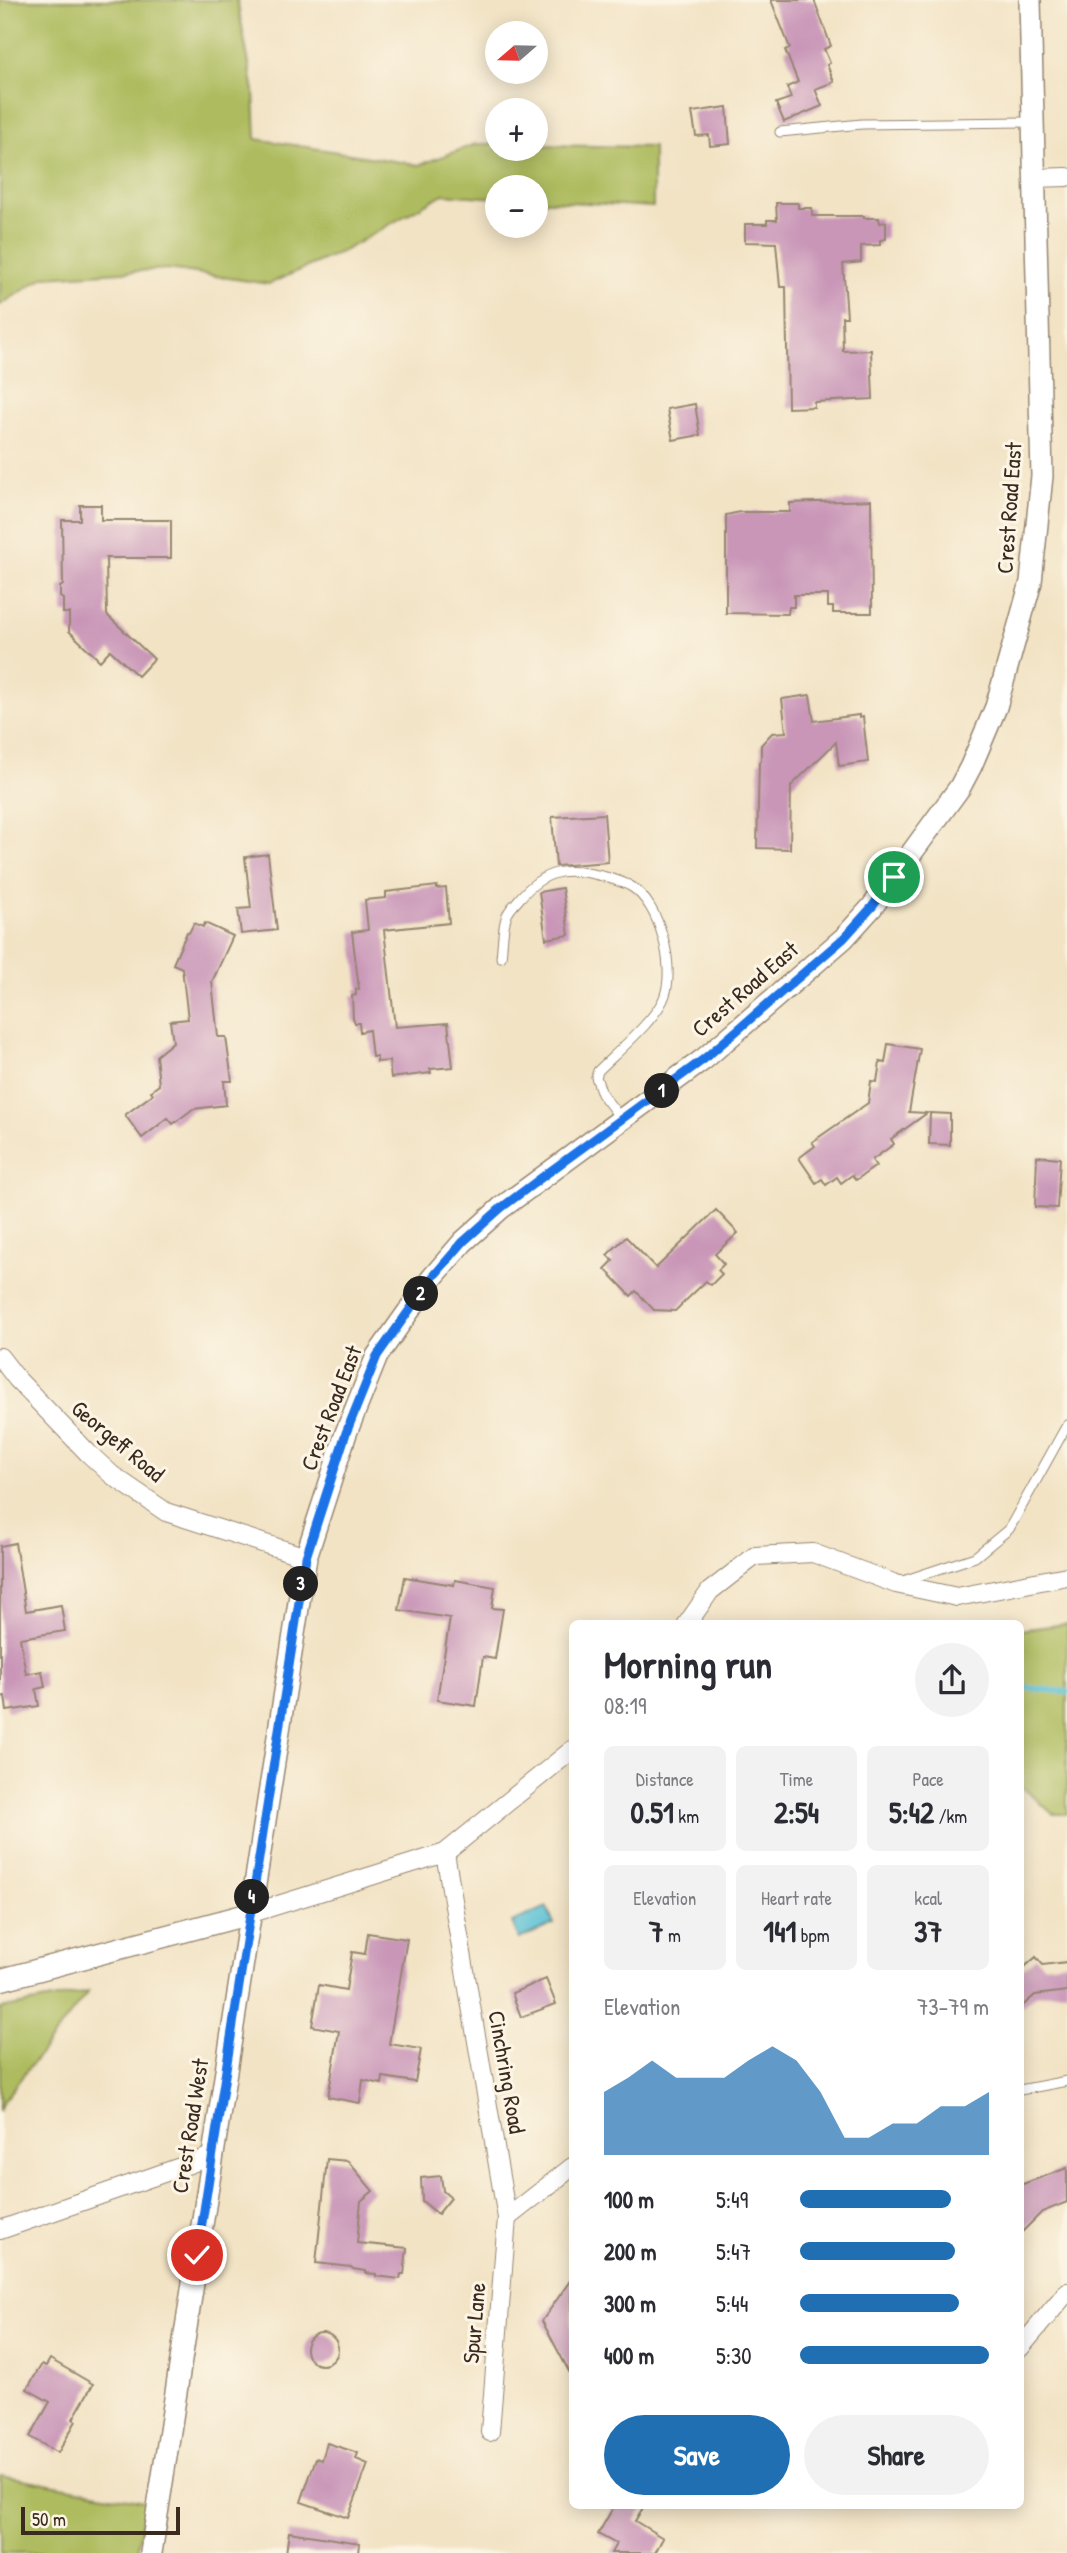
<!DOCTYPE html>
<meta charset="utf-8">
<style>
body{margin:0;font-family:"Patrick Hand",sans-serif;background:#f2f2f3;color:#2b2b33;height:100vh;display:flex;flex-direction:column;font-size:26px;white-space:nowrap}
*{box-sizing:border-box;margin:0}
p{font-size:23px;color:#7c7c81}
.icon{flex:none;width:38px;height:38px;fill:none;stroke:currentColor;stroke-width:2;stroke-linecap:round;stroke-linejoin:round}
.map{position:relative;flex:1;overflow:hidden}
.side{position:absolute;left:569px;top:1620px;width:455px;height:889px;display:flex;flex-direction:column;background:#fff;border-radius:10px;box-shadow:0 4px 18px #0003}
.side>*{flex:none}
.needle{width:46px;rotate:250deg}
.fabs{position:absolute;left:485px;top:21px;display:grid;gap:14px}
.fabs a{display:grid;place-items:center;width:63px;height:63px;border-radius:50%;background:#fff;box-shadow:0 4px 18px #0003;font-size:35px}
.scale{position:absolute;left:21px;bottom:18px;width:159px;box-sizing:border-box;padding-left:7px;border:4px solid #3b2a1e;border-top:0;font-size:19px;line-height:24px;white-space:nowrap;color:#3b2a1e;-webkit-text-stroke:5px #fcf5e5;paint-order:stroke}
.pin{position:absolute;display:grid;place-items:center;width:60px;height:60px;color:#fff;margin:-30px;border:4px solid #fff;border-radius:50%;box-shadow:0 2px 7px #0007}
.km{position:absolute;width:35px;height:35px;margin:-18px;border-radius:50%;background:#222;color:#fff;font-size:19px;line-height:35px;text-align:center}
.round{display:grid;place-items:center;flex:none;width:74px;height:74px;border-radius:37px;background:#f2f2f3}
.headline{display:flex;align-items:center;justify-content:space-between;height:119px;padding:0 35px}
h1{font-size:38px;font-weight:800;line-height:52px}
.stats{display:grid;grid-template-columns:repeat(3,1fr);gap:10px;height:119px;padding:7px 35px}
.stats div{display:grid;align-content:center;border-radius:10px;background:#f2f2f3;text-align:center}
.stats b{font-size:30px;font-weight:800}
.stats small{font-size:19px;font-weight:400}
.stats p{font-size:19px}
.chart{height:196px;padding:14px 35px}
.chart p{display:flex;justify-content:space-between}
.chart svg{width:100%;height:126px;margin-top:7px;fill:#1f6fb2;opacity:.7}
.action{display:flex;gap:14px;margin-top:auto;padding:14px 35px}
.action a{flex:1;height:80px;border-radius:42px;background:#1f6fb2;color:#fff;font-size:28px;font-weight:800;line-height:80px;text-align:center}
.action a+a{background:#f2f2f3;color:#2b2b33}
ul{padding:0 35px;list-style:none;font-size:23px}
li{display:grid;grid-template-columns:112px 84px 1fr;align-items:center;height:52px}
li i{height:18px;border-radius:9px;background:#1f6fb2}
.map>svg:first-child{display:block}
</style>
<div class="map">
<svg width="1067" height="2553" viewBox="0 0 1067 2553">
<rect width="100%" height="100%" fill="#fcf5e5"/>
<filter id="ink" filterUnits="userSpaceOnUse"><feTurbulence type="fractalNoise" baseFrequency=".0143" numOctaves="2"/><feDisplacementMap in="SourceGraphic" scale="14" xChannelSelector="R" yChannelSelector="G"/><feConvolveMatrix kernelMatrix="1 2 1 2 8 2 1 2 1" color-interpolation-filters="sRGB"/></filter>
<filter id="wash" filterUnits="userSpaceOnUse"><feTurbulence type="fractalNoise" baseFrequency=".00686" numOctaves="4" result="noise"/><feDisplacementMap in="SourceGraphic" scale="28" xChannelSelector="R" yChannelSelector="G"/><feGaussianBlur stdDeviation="1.57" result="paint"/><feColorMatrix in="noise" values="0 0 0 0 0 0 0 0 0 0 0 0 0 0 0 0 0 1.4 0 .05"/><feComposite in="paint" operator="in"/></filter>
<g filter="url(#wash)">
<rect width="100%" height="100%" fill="#f2e3c5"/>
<g fill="#aebc5e" stroke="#74733e" stroke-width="2">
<path d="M 0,0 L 237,0 L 254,91 L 256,139 L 419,165 L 476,144 L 497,144 L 497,149 L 536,149 L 536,145 L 653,147 L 653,207 L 536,200 L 536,187 L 497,187 L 497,198 L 443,194 L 345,250 L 269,284 L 168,269 L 44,277 L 0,305 Z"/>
<path d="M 1067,1624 L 1067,1814 L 1053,1814 L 1020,1785 L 1020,1630 Z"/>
<path d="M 88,1992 L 4,2100 L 0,2112 L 0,2009 Z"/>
<path d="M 0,2475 L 145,2501 L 137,2553 L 0,2553 Z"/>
</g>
<path fill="#58c0d4" stroke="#4a7579" stroke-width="2" d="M 547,1907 L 554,1924 L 519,1939 L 512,1922 Z"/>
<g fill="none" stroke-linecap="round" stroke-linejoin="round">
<path stroke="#58c0d4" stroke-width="6" d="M 1020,1687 L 1067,1692"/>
</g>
<g id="blocks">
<g fill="#c996b8">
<path d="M 771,0 L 814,0 L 831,46 L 824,49 L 830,63 L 827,65 L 834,82 L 815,89 L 822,106 L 784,122 L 776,103 L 791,98 L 787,87 L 798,82 L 785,50 L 790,48 Z"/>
<path d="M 727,107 L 730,144 L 710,146 L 709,135 L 696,136 L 692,112 Z"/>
<path d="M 776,203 L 798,203 L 798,208 L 812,208 L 812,216 L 864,216 L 864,218 L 879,218 L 880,223 L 886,222 L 886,239 L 880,240 L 880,245 L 861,246 L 861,262 L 843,264 L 847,317 L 842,317 L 843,351 L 871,350 L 873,399 L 814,402 L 814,407 L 788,408 L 786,287 L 780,287 L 776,243 L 745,242 L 745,224 L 767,224 L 767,220 L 777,220 Z"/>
<path d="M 695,404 L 700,435 L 673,440 L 667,409 Z"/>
<path d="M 871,500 L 872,613 L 833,613 L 833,607 L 828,607 L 828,595 L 794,595 L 794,607 L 789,607 L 788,614 L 726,613 L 726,515 L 740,512 L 790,512 L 790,503 Z"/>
<path d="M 80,505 L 101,505 L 101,520 L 171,520 L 171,558 L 106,558 L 107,615 L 154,659 L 138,676 L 110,650 L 100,661 L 69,631 L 69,613 L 63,613 L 63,599 L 60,597 L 60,587 L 63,585 L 62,520 L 80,520 Z"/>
<path d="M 810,695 L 814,721 L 859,715 L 859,718 L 863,717 L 868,762 L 839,766 L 836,742 L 791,786 L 790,849 L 757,848 L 759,762 L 761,760 L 761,745 L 772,733 L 786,732 L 782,699 Z"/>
<path d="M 604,814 L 608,862 L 556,866 L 552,817 Z"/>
<path d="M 268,854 L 277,930 L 241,934 L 238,909 L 251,908 L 245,857 Z"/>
<path d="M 437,886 L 437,889 L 446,888 L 449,923 L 384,930 L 395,1027 L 448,1023 L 453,1067 L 430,1069 L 431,1073 L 391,1078 L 389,1061 L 377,1062 L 377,1056 L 372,1057 L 369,1030 L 360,1032 L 359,1023 L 355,1023 L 353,1018 L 352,996 L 356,995 L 356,989 L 359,989 L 352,932 L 368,930 L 365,900 L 386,898 L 386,892 Z"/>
<path d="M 562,888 L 569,935 L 546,939 L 539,892 Z"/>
<path d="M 194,923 L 203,927 L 205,923 L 233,936 L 212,982 L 218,1037 L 226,1037 L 232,1081 L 224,1081 L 226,1105 L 193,1109 L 173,1124 L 168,1118 L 142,1138 L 125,1115 L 153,1094 L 151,1091 L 159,1085 L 156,1056 L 173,1042 L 170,1021 L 188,1019 L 182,968 L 173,964 L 187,932 L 189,933 Z"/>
<path d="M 888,1044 L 920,1049 L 909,1112 L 927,1113 L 891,1139 L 894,1144 L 872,1160 L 876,1166 L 856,1180 L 852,1175 L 841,1183 L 837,1177 L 826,1185 L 822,1179 L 816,1183 L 799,1158 L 815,1146 L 812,1142 L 868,1103 L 871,1081 L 877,1082 L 880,1062 L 885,1063 Z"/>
<path d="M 930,1113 L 950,1114 L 950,1145 L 929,1144 Z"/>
<path d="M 1037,1156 L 1060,1158 L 1057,1208 L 1035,1207 Z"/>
<path d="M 716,1210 L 738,1233 L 715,1254 L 724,1264 L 718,1270 L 722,1274 L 711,1285 L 706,1281 L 675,1311 L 654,1310 L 636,1291 L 631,1296 L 605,1269 L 613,1261 L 607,1255 L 626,1237 L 656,1268 Z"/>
<path d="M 15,1543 L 26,1611 L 61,1605 L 65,1631 L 20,1638 L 26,1674 L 42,1671 L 45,1687 L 36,1689 L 39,1706 L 7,1711 L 5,1696 L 0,1697 L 0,1546 Z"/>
<path d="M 405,1577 L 454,1585 L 455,1580 L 495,1587 L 492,1608 L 503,1609 L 495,1659 L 483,1657 L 476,1706 L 437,1700 L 450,1618 L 399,1610 Z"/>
<path d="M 368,1933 L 407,1939 L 389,2044 L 421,2049 L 415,2082 L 383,2077 L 382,2084 L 363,2080 L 360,2103 L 328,2097 L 339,2031 L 312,2026 L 319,1985 L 346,1990 L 352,1952 L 365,1954 Z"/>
<path d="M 1036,1957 L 1043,1965 L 1067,1962 L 1067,1991 L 1035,1995 L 1020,2008 L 1020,1971 Z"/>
<path d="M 546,1979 L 556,2004 L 521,2017 L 512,1993 Z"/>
<path d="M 327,2159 L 348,2161 L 373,2191 L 361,2201 L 357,2243 L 407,2248 L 404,2274 L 401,2274 L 400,2279 L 376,2276 L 376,2274 L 366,2273 L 366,2271 L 353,2269 L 351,2267 L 316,2263 Z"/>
<path d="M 1067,2168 L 1067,2202 L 1042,2212 L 1020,2234 L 1020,2185 Z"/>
<path d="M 441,2176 L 443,2191 L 451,2198 L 438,2214 L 422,2201 L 421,2178 Z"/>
<path d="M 572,2278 L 572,2377 L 542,2321 Z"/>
<circle cx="322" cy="2349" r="16"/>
<path d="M 50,2359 L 93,2384 L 73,2419 L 76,2421 L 58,2453 L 30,2437 L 50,2402 L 27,2389 L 42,2364 L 46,2366 Z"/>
<path d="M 327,2443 L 358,2453 L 356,2459 L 368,2464 L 348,2518 L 301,2502 L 316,2458 L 322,2460 Z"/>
<path d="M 614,2506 L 644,2506 L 635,2521 L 663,2538 L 655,2553 L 611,2553 L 616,2544 L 598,2534 Z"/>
<path d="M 289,2532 L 360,2543 L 359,2553 L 286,2553 Z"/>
</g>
</g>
</g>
<g filter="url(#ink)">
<use href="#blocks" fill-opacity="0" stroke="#968672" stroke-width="2"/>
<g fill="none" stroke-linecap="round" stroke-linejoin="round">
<defs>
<g id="service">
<path d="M 780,132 L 862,124 L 1033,122"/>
<path d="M 501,957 C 503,944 502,927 507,915 C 510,908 516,903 520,898 C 545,869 567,867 602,876 C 612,879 624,882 632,887 C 660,905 675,965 665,995 C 658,1018 616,1053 598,1071 L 596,1077 L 602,1094 L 621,1119"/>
<path d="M 903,1581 L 975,1557 L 1009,1529 L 1067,1425"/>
<path d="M 1020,2090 L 1067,2081"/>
</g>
<g id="minor">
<path d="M 1035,178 L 1067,177"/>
<path d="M 0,1357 L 17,1379 L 88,1453 L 112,1475 L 166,1512 L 306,1557"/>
<path d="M 687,1624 L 710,1591 L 755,1556 L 813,1553 L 896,1584 L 957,1597 L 1067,1576"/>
<path d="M 445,1853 L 507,2218 L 490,2432"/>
<path d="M 249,1914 L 445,1853 L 572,1750"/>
<path d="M 507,2218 L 572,2167"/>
<path d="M 0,2230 L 212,2156"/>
<path d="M 1020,2348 L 1067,2292"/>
</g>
<g id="tertiary">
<path d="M 0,1980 L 249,1914"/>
<path d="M 151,2553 L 306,1557 L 346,1433 L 377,1356 L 432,1278 L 463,1242 L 501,1208 L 704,1059 L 844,938 L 872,907 L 960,787 L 971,766 L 996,707 L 1031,582 L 1042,476 L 1030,0"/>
</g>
</defs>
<use href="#service" stroke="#968672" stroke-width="11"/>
<use href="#minor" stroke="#968672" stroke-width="20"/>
<use href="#tertiary" stroke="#968672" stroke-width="24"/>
<use href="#service" stroke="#fff" stroke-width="9"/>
<use href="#minor" stroke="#fff" stroke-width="18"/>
<use href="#tertiary" stroke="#fff" stroke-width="21"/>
</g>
</g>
<g fill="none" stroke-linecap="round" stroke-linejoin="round" filter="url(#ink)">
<defs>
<path id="route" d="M 197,2255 L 306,1557 L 346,1433 L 377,1356 L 432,1278 L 463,1242 L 501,1208 L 545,1175 L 704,1059 L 844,938 L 872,907 L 894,877"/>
</defs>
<use href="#route" stroke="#fff" stroke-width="14"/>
<use href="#route" stroke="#1a73e8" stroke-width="9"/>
</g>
<g text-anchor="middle" stroke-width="6" stroke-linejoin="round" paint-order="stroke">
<g font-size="23" fill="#3b2a1e" stroke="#fcf5e5">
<text transform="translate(1009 508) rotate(-86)" y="8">Crest Road East</text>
<text transform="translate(745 989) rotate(-41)" y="8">Crest Road East</text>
<text transform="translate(331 1408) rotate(-69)" y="8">Crest Road East</text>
<text transform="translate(118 1441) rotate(40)" y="8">Georgeff Road</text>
<text transform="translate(507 2072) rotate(80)" y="8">Cinchring Road</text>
<text transform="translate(190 2126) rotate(-81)" y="8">Crest Road West</text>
<text transform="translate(474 2323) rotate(-85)" y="8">Spur Lane</text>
</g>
</g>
</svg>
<div class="fabs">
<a><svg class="needle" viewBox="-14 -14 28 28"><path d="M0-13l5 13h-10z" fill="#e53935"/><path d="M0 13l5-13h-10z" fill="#7c7c81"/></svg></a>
<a>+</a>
<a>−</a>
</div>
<div class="scale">50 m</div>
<div class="pin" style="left:894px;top:877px;background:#1e9e55"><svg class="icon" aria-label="arrive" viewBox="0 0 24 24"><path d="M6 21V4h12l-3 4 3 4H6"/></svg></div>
<div class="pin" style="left:197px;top:2255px;background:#d93025"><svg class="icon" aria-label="check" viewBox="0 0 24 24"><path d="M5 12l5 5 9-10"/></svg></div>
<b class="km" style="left:662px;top:1091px">1</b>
<b class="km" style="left:421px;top:1294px">2</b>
<b class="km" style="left:301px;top:1584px">3</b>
<b class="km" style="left:252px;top:1897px">4</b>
<section class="side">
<div class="headline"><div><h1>Morning run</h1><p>08:19</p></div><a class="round"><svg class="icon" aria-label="share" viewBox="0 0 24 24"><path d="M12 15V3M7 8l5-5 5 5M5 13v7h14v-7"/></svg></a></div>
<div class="stats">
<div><p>Distance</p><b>0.51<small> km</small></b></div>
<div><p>Time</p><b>2:54</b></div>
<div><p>Pace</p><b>5:42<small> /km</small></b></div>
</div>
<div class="stats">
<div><p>Elevation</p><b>7<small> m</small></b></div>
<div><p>Heart rate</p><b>141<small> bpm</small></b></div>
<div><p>kcal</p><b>37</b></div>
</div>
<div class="chart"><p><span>Elevation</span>73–79 m</p>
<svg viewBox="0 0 160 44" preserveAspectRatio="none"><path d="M0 44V22L10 17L20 11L30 17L40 17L50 17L60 11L70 6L80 11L90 22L100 38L110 38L120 33L130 33L140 27L150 27L160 22V44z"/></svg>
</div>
<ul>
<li><b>100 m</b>5:49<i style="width:80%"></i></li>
<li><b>200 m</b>5:47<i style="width:82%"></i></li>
<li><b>300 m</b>5:44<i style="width:84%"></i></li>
<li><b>400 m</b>5:30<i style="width:100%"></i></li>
</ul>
<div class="action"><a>Save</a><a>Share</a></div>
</section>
</div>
